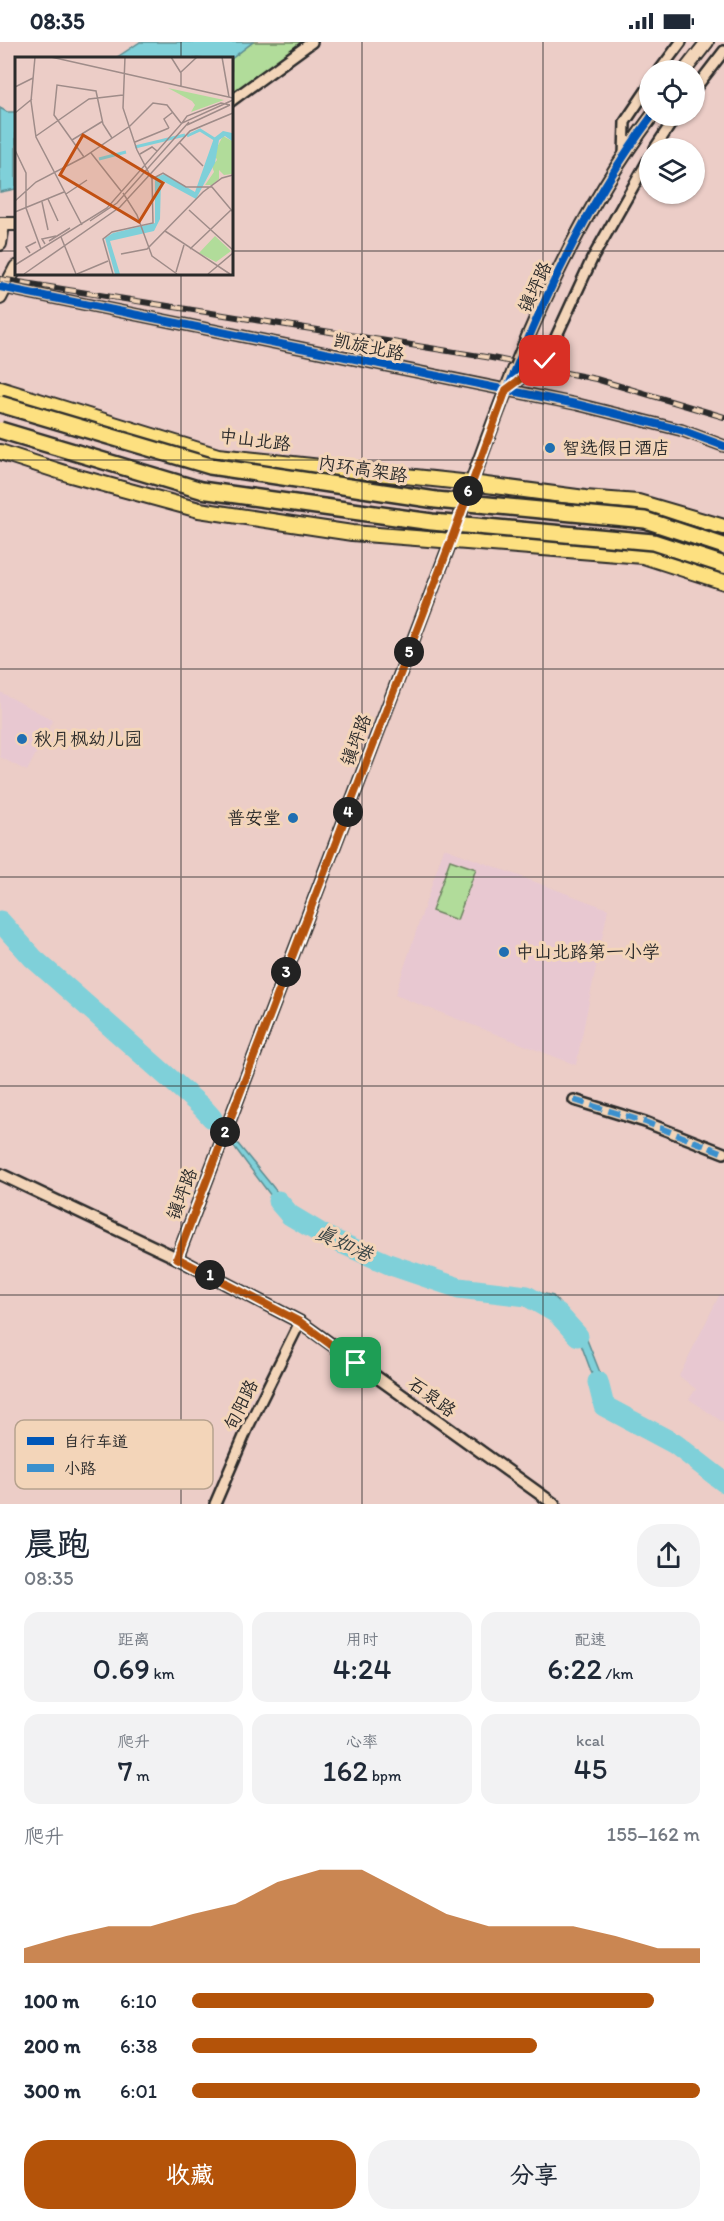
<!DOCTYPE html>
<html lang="zh">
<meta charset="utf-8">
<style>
body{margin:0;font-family:Itim,"LXGW WenKai TC",sans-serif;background:#f2f2f3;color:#1f2937;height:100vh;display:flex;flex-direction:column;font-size:22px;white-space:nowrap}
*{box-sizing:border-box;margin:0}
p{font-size:20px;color:#747a83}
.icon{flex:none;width:33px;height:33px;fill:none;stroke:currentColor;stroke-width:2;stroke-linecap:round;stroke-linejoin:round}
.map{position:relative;height:1462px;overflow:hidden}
.drawer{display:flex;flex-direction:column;background:#fff;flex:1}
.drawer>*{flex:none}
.controls{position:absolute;left:639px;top:18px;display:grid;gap:12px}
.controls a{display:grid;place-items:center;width:66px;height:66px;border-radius:50%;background:#fff;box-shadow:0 2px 4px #0004;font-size:30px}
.pin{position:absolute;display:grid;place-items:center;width:51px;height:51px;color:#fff;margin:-26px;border-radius:12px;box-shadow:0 3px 9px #0006}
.km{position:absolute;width:30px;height:30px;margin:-15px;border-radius:50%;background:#222;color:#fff;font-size:16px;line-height:30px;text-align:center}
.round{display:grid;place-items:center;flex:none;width:63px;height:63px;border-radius:24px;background:#f2f2f3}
.overview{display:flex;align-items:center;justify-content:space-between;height:102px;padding:0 24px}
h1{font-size:33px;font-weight:600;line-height:45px}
.stats{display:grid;grid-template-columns:repeat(3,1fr);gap:9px;height:102px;padding:6px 24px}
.stats div{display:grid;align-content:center;border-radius:15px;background:#f2f2f3;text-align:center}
.stats b{font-size:30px;font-weight:600}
.stats small{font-size:16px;font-weight:400}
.stats p{font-size:16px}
.chart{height:168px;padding:12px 24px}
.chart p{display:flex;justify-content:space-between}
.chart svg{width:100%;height:108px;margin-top:6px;fill:#b45309;opacity:.7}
.action{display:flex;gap:12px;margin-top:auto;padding:12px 24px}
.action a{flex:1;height:69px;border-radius:24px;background:#b45309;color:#fff;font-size:24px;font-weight:600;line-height:69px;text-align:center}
.action a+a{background:#f2f2f3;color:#1f2937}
ul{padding:0 24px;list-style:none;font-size:20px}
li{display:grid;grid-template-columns:96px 72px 1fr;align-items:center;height:45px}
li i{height:15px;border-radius:8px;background:#b45309}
.status{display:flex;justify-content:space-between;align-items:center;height:42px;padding:0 30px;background:#fff;direction:ltr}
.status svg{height:16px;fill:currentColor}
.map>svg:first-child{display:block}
</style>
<div class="status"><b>08:35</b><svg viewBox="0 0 49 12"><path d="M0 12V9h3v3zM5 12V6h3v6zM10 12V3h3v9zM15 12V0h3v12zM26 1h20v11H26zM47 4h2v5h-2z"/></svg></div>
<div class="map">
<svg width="724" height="1462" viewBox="0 0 724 1462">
<rect width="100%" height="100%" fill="#eccdc7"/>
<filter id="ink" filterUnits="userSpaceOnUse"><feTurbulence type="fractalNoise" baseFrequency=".0167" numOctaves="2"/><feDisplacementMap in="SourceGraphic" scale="12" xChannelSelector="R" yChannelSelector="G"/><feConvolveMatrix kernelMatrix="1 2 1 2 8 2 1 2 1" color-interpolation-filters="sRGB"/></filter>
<g filter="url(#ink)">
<g fill="#e8c8d1">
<path d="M 0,650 L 53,678 L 27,729 L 0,715 Z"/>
<path d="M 444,806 L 608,867 L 576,1023 L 395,953 Z"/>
<path d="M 720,1252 L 724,1254 L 724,1381 L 689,1357 L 696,1347 L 679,1334 Z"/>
</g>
<g fill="#b1dc9a" stroke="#6e8462" stroke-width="1.5">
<path d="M 253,0 L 303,0 L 231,52 L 231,17 Z"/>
<path d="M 450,818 L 476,827 L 457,878 L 432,869 Z"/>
</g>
<g fill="#7fd0d9" stroke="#5d8e93" stroke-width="1.5">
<path d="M 140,0 L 253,0 L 231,17 L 116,16 Z"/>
<path d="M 0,66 L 7,70 L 16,70 L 16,147 L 0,150 Z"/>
<path d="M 0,872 L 39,913 L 199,1054 L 299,1177 L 327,1195 L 391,1223 L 412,1224 L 473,1240 L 513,1244 L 553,1254 L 585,1293 L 611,1358 L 683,1397 L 724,1430 L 724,1448 L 675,1402 L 604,1364 L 579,1297 L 549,1261 L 513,1252 L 478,1248 L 389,1228 L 324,1198 L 286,1174 L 236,1107 L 196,1059 L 33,916 L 0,883 Z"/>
</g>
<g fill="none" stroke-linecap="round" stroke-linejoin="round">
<g stroke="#7fd0d9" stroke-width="21">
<path d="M 0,879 L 33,916 L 203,1066 L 212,1076"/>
<path d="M 278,1159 L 290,1173 L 327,1195 L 391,1223 L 459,1246 L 527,1254 L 558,1272 L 578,1294"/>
<path d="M 598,1340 L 604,1364 L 675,1402 L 724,1440"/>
</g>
<defs>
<g id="minor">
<path d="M 660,28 L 681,0"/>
<path d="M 694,48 L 724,9"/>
<path d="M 231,59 L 312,0"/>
<path d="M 655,106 L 676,74"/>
<path d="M 624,114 L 625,80 L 650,43"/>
<path d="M 0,245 L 576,362 L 681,388 L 724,404"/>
<path d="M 507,347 L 545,319 L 592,217 L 650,115"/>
<path d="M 574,1058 L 645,1080 L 724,1111"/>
<path d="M 215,1462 L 248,1385 L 300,1280"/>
</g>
<g id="tertiary">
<path d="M 0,1132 L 177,1216 L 300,1280 L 554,1462"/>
<path d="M 177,1216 L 451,499"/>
</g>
<g id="secondary">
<path d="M 685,28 L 707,0"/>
<path d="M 0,182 L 16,182"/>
<path d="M 0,202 L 3,183"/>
<path d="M 0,256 L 16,225"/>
<path d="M 451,499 C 502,351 557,201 652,74"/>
</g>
<g id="primary">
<path d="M 0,347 L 218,414 L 471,441 L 585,456 L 638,460 L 724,485"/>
<path d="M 0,410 L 71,433 L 199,468 L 352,491 L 643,514 L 724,540"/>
</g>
</defs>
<use href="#minor" stroke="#2b2b2b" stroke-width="14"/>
<use href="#tertiary" stroke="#2b2b2b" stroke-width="15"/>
<use href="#secondary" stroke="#2b2b2b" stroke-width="16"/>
<use href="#primary" stroke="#2b2b2b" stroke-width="18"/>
<use href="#minor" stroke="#f3d5b9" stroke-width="9"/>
<use href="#tertiary" stroke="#f3d5b9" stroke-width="10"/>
<use href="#secondary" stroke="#f3d5b9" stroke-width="12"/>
<use href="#primary" stroke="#fde080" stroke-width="14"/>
<defs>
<path id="rail" d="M 0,237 L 492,316 L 596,337 L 724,375"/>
</defs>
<use href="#rail" stroke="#2b2b2b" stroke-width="6"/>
<use href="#rail" stroke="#f3d5b9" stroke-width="4" stroke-dasharray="11" stroke-linecap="butt"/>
<defs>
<g id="trunk-bridge">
<path d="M 0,362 L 210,424 L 436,458 L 645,478 L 724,504"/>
<path d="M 0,388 L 201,448 L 432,480 L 653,500 L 724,523"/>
</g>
</defs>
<use href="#trunk-bridge" stroke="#2b2b2b" stroke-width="20" stroke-linecap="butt"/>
<use href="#trunk-bridge" stroke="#fde080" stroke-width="15"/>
<path stroke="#3b90cd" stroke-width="6" stroke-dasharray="12 6" stroke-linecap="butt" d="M 574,1058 L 645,1080 L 724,1111"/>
<defs>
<g id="cycleway">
<path d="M 0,245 L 576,362 L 681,388 L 724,404"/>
<path d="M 177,1216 C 262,995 346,774 431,553 C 494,387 544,218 652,74"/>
</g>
</defs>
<use href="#cycleway" stroke="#f3d5b9" stroke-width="11"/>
<use href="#cycleway" stroke="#0057b8" stroke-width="8"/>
</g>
</g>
<g fill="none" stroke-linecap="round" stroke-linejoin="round" filter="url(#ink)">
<defs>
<path id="route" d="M 356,1321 L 300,1280 L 177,1216 L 451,499 L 506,348 L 545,319"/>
</defs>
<use href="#route" stroke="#fff" stroke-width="12"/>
<use href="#route" stroke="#b45309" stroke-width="8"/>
</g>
<path fill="none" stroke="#2b2b2b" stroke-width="1.5" stroke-opacity="0.55" d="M 181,0 L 181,16M 362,0 L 362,1462M 543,0 L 543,1462M 0,209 L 16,209M 231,209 L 724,209M 181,231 L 181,1462M 0,418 L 724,418M 0,627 L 724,627M 0,835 L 724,835M 0,1044 L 724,1044M 0,1253 L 724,1253"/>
<g fill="#1f6fb2" stroke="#f3d5b9" stroke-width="2">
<circle cx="550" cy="406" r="6"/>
<circle cx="22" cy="697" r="6"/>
<circle cx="293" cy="776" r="6"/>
<circle cx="504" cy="910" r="6"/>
</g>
<g text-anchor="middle" stroke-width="6" stroke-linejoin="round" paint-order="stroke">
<g font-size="18" fill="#2b2b2b" stroke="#f3d5b9">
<text transform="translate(535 245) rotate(-65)" y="6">镇坪路</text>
<text transform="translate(369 305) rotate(12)" y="6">凯旋北路</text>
<text transform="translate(255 398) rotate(7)" y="6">中山北路</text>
<text transform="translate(363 427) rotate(9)" y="6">内环高架路</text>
<text transform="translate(356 698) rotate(-69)" y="6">镇坪路</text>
<text transform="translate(182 1152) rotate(-69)" y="6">镇坪路</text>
<text transform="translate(432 1355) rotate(36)" y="6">石泉路</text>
<text transform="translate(241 1363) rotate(-64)" y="6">旬阳路</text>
</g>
<g font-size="18" fill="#2b2b2b" stroke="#f3d5b9" text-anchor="start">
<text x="562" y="412">智选假日酒店</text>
<text x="34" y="703">秋月枫幼儿园</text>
<text x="281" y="782" text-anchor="end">普安堂</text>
<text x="516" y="916">中山北路第一小学</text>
</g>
<g font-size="20" font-style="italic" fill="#384445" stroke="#f3d5b9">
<text transform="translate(344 1201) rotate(25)" y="7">真如港</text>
</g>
</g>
<g transform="translate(15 15)">
<rect width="218" height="218" fill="#eccdc7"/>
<path d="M 153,31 L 209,43 L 176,55 L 180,48 L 177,44 ZM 208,79 L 217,84 L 217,117 L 209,118 L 204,113 L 204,122 L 197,128 L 190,128 L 199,115 L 197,109 L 202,103 L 199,96 ZM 200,179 L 216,194 L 201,205 L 184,196 Z" fill="#b1dc9a"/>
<path d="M 208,74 L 217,76 L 217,84 L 210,79 L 204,83 L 200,106 L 181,142 L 146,123 L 145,162 L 139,174 L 95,184 L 105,217 L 100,217 L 90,181 L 98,176 L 140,166 L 140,121 L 149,117 L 180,135 L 199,81 Z" fill="#7fd0d9"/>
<path fill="none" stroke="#7fd0d9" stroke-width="3" d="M 172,79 L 185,73 L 201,83M 120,90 L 170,78M 84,102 L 111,95"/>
<path fill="none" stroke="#9f8c89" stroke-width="1.5" d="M 20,0 L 16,44 L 21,80 L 67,168M 36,0 L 218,41M 110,0 L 108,51 L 122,93 L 137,122M 156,0 L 166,16 L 166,29M 207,0 L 214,40M 166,15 L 182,0M 0,30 L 18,21M 0,56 L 17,42M 167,66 L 172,59 L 206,46 L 215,48M 172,68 L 215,48M 154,71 L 149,62 L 158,55M 21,79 L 74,42 L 108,38M 57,83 L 88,64M 120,85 L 154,71M 164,85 L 188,109M 0,93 L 11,116 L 11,151 L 26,192M 76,96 L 106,134M 125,97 L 137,90 L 142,94M 69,100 L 39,58 L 42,28 L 81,34 L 88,67 L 97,81M 137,122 L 148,116 L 171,130 L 197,130 L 218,155M 108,136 L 122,158 L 137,199 L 162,217M 51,137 L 72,123M 33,142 L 43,164M 0,144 L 21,125 L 69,100 L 115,69 L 138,46 L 152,48 L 166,66M 27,145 L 33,173M 174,153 L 218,193M 0,155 L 49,135M 75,164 L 102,146 L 174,65M 150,174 L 215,217M 46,180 L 61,217M 34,184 L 55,171M 30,187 L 27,182 L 41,179M 175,192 L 216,153M 15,196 L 11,190 L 21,185M 106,197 L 132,192 L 188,135 L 207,121 L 218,118M 0,208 L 92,151 L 167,66 L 218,43M 161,215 L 169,188M 9,217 L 105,150 L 175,74 L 218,56M 62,217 L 93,204M 98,217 L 88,182 L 97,175 L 138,166 L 137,122M 193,217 L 218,196"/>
<path fill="#c25012" fill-opacity="0.15" stroke="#c25012" stroke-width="3" d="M 68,78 L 148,126 L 124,165 L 45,118 Z"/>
<rect width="218" height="218" fill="none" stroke="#2b2b2b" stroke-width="3"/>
</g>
<rect x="15" y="1378" width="198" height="69" rx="9" fill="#f3d5b9" stroke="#b7a28e" stroke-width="1.5"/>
<rect x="27" y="1395" width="27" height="8" fill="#0057b8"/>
<rect x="27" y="1422" width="27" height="8" fill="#3b90cd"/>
<g font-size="16" fill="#2b2b2b">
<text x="64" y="1405">自行车道</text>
<text x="64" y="1432">小路</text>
</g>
</svg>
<div class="controls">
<a><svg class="icon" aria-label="locate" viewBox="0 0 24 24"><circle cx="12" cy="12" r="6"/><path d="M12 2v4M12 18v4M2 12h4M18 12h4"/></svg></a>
<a><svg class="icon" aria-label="layers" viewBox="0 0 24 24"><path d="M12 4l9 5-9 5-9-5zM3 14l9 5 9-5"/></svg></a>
</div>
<div class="pin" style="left:356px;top:1321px;background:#1e9e55"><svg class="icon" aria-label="arrive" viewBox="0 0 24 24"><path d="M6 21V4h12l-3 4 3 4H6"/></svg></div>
<div class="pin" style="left:545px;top:319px;background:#d93025"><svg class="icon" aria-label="check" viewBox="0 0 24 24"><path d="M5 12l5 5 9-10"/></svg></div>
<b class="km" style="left:210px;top:1233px">1</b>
<b class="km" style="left:225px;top:1090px">2</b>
<b class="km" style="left:286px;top:930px">3</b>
<b class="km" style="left:348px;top:770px">4</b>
<b class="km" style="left:409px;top:610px">5</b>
<b class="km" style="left:468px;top:449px">6</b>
</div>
<section class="drawer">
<div class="overview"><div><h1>晨跑</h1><p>08:35</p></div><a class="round"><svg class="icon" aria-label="share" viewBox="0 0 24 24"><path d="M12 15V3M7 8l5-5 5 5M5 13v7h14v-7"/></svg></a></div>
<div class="stats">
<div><p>距离</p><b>0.69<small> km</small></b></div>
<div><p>用时</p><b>4:24</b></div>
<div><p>配速</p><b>6:22<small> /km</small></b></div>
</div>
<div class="stats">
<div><p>爬升</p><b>7<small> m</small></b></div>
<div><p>心率</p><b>162<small> bpm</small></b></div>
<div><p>kcal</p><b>45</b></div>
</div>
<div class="chart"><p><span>爬升</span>155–162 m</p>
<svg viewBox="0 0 160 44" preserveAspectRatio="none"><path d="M0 44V38L10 33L20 29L30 29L40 24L50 20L60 11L70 6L80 6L90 15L100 24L110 29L120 29L130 29L140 33L150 38L160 38V44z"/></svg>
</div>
<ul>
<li><b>100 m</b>6:10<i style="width:91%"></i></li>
<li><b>200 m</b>6:38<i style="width:68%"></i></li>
<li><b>300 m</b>6:01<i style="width:100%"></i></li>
</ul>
<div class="action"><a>收藏</a><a>分享</a></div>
</section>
